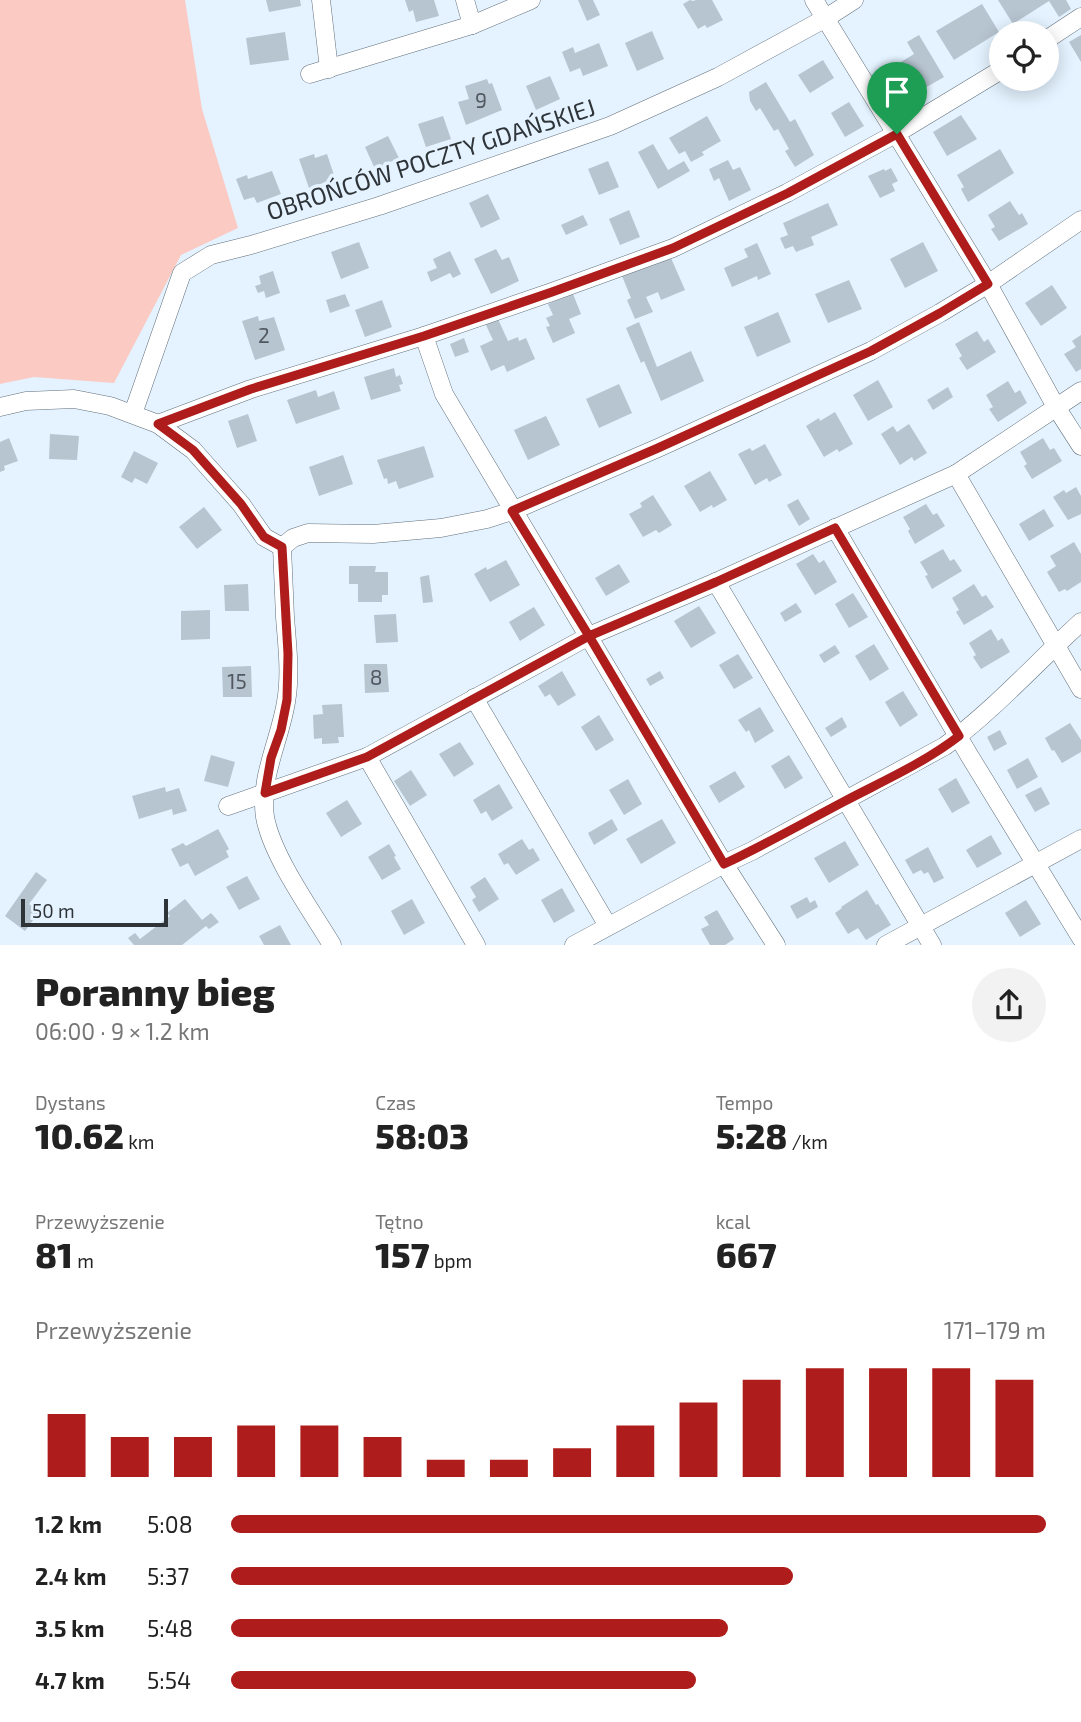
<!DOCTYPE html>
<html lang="pl">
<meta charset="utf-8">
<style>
body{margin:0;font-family:"Exo 2",sans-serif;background:#f2f2f2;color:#222;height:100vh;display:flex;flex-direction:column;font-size:26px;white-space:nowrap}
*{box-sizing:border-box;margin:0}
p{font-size:23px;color:#767676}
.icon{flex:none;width:38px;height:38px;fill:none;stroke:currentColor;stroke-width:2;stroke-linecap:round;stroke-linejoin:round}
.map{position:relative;height:945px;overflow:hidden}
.drawer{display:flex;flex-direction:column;background:#fff;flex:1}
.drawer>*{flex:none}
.buttons{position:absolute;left:989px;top:21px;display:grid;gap:14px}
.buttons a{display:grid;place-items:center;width:70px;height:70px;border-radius:50%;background:#fff;box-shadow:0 4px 18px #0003;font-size:35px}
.scale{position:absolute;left:21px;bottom:18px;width:147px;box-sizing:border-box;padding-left:7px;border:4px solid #2f3439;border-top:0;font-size:19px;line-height:24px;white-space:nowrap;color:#2f3439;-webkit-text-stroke:5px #e4f3ff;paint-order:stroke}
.pin{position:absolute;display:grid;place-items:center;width:60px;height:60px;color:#fff;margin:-72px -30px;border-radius:50% 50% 50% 0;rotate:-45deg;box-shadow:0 0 7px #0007}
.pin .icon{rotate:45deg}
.round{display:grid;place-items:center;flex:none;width:74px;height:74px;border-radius:37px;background:#f2f2f2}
.headline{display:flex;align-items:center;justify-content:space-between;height:119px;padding:0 35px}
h1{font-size:38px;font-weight:800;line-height:52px}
.metrics{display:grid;grid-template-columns:repeat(3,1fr);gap:10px;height:119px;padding:7px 35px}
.metrics div{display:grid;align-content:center}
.metrics b{font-size:35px;font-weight:800}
.metrics small{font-size:19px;font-weight:400}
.metrics p{font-size:19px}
.chart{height:196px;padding:14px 35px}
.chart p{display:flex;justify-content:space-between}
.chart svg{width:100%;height:126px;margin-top:7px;stroke:#ae1d1b;stroke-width:6}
ul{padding:0 35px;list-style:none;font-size:23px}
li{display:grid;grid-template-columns:112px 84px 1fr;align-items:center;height:52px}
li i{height:18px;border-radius:9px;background:#ae1d1b}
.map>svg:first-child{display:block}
</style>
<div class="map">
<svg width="1081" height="945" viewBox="0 0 1081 945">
<rect width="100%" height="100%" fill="#e4f3ff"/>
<path fill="#fbcac3" d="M 0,0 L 185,0 L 202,109 L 238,228 L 181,255 L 114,383 L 34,377 L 0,384 Z"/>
<g fill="#b7c5d1">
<path d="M 266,0 L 300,0 L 301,6 L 269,12 Z"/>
<path d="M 405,0 L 434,0 L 439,16 L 416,22 L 413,10 L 409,12 Z"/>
<path d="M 578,0 L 593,0 L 600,15 L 587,21 Z"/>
<path d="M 690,0 L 693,1 L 696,0 L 712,0 L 723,20 L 707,28 L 705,25 L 698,29 L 683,4 Z"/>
<path d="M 998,0 L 1066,0 L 1071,9 L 1059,17 L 1049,1 L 1013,24 Z"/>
<path d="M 982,4 L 999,32 L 954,60 L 936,31 Z"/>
<path d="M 652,31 L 664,59 L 637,71 L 625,43 Z"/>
<path d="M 285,32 L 289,60 L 250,65 L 246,38 Z"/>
<path d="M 919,35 L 944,77 L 897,104 L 880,75 L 914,54 L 907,42 Z"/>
<path d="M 1081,35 L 1081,62 L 1069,42 Z"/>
<path d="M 599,43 L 608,66 L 583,76 L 580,68 L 570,72 L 562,52 L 573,47 L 575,53 Z"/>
<path d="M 823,60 L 834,78 L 810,93 L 798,75 Z"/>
<path d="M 550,76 L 560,99 L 536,110 L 526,86 Z"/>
<path d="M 487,79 L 489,84 L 492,83 L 502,110 L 466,125 L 458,102 L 469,99 L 465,86 Z"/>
<path d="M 766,82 L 790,122 L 795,119 L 814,155 L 795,167 L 785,151 L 789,149 L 778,129 L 774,131 L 760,108 L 756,111 L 750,101 L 749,92 Z"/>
<path d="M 849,102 L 864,126 L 845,137 L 831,113 Z"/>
<path d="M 961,115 L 977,139 L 947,156 L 933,132 Z"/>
<path d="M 443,116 L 451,139 L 426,147 L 418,124 Z"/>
<path d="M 707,116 L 721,141 L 702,152 L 704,155 L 691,162 L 685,151 L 679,154 L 669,138 Z"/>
<path d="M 388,136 L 399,158 L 375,169 L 365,147 Z"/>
<path d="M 653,144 L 668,170 L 684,161 L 690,171 L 658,189 L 638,152 Z"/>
<path d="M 1000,149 L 1014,173 L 968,202 L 961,189 L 964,187 L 957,175 Z"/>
<path d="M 314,154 L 315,158 L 327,154 L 337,184 L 324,188 L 323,183 L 309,188 L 299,159 Z"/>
<path d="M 728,160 L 733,170 L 740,167 L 751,190 L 729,201 L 719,178 L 714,181 L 709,169 Z"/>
<path d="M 608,161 L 619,187 L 599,195 L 588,169 Z"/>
<path d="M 891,168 L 898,181 L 892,184 L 895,191 L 880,198 L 868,176 L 884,169 L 885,171 Z"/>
<path d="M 272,171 L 281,194 L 257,203 L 254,197 L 244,200 L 236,179 L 247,175 L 248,179 Z"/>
<path d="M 488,194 L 500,219 L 481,228 L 469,203 Z"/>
<path d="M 1010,201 L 1019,215 L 1022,213 L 1028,224 L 999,241 L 991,229 L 995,227 L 988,215 Z"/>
<path d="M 828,203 L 838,225 L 811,237 L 814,245 L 796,252 L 793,246 L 785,249 L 780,238 L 788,235 L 783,223 Z"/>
<path d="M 629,210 L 640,237 L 620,245 L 609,219 Z"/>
<path d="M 583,215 L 588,225 L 566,235 L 561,225 Z"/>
<path d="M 359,242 L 369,268 L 341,279 L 331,252 Z"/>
<path d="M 923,242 L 938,271 L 905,288 L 890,259 Z"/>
<path d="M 757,243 L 771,274 L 758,280 L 757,276 L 732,287 L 724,268 L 748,257 L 744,249 Z"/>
<path d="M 496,249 L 502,260 L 509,257 L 519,281 L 491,294 L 474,259 Z"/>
<path d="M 450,251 L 461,274 L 453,278 L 450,273 L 431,282 L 427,272 L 437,268 L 433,259 Z"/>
<path d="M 671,258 L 685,290 L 661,300 L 658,292 L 646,297 L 653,312 L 635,319 L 627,300 L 631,298 L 622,276 Z"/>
<path d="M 273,271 L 280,293 L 266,298 L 264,291 L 258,293 L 255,286 L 261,284 L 259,276 Z"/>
<path d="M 849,280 L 862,309 L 828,323 L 815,294 Z"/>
<path d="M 1052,285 L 1067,308 L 1041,326 L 1025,303 Z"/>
<path d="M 345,294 L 350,306 L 330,313 L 326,300 Z"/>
<path d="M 573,294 L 581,314 L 569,319 L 575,333 L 553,343 L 546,327 L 550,326 L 546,318 L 553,315 L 548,304 Z"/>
<path d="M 382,300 L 392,327 L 365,337 L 355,310 Z"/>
<path d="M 778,312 L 791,342 L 757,357 L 744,327 Z"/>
<path d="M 258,316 L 259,321 L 274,317 L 285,350 L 255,360 L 242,321 Z"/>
<path d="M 498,319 L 508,341 L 518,337 L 519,341 L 526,338 L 535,359 L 507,372 L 504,365 L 491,371 L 480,346 L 493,340 L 485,323 Z"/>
<path d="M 639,322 L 657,367 L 691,351 L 704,381 L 661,401 L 644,361 L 641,363 L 626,328 Z"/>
<path d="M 977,331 L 984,342 L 988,339 L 996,352 L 967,370 L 959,358 L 962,356 L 955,344 Z"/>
<path d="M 1081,335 L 1081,369 L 1076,372 L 1064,354 L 1076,347 L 1072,341 Z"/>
<path d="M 464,338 L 469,352 L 455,357 L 450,344 Z"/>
<path d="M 394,368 L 396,377 L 400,375 L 403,384 L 399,385 L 401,391 L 371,400 L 364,377 Z"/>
<path d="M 878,380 L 893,407 L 868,421 L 853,395 Z"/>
<path d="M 1008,381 L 1015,393 L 1020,390 L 1027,403 L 998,422 L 989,409 L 993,407 L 986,395 Z"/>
<path d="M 619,384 L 632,413 L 599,428 L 586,399 Z"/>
<path d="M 948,387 L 953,397 L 933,410 L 927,400 Z"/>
<path d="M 316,390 L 318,397 L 334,391 L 340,409 L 296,424 L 287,400 Z"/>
<path d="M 835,412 L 853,444 L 839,452 L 837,449 L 824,457 L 806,426 L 819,418 L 820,421 Z"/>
<path d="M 248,414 L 257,441 L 237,448 L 228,421 Z"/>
<path d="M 546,416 L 560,445 L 528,460 L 514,430 Z"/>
<path d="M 909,424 L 927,453 L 914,461 L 912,457 L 900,465 L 881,434 L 893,426 L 897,432 Z"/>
<path d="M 50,434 L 79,436 L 77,460 L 49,459 Z"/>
<path d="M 9,438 L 18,461 L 4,466 L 5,470 L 0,472 L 0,442 Z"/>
<path d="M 1043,438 L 1050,450 L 1054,448 L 1062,461 L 1032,479 L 1024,466 L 1027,464 L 1020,452 Z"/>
<path d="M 765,444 L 782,475 L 769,482 L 767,478 L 755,485 L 738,454 L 750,448 L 752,451 Z"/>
<path d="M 424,446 L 434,477 L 399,489 L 396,481 L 388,484 L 387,478 L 384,479 L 377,460 Z"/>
<path d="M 134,451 L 158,463 L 147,484 L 135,478 L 132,483 L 121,477 Z"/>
<path d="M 343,455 L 353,484 L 319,496 L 309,467 Z"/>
<path d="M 710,471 L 727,500 L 713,508 L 712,505 L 700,512 L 684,486 Z"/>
<path d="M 1076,487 L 1081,496 L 1081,514 L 1068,520 L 1053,497 L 1064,490 L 1066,493 Z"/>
<path d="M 653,495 L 672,525 L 659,533 L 656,530 L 643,537 L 629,514 L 642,507 L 640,503 Z"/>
<path d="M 798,499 L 810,519 L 799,526 L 787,505 Z"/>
<path d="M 926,504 L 933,515 L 937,513 L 945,526 L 915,544 L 908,531 L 910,529 L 903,517 Z"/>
<path d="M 204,507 L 222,530 L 197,549 L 179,527 Z"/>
<path d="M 1044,509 L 1054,526 L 1029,541 L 1019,524 Z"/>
<path d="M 1074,542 L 1081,554 L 1081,582 L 1067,591 L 1065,589 L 1059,592 L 1047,572 L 1056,566 L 1050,556 Z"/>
<path d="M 943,549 L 950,561 L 954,559 L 962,571 L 932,589 L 925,576 L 928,575 L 920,562 Z"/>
<path d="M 813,554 L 819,563 L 824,560 L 837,582 L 815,595 L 796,564 Z"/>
<path d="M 506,560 L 520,585 L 490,602 L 474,574 L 486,567 L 487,570 Z"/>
<path d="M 619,564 L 630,582 L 606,596 L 595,578 Z"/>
<path d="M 349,566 L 376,566 L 375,572 L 388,572 L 388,595 L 382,595 L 382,602 L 358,602 L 358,584 L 349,584 Z"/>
<path d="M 429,575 L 433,602 L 423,603 L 420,577 Z"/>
<path d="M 248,584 L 249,611 L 225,611 L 224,585 Z"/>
<path d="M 974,584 L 982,597 L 986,595 L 994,607 L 964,625 L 956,612 L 959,610 L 952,598 Z"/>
<path d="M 853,593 L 868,617 L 849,628 L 835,604 Z"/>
<path d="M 796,603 L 802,612 L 785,622 L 780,613 Z"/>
<path d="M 699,606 L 716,633 L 691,648 L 674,621 Z"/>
<path d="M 534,607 L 545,625 L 520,641 L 509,622 Z"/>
<path d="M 210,610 L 210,639 L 181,640 L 181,611 Z"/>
<path d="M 396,614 L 398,642 L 376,643 L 374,615 Z"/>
<path d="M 991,629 L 998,641 L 1002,638 L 1010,652 L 981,669 L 973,657 L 976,655 L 969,643 Z"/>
<path d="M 874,644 L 889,669 L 870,681 L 855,656 Z"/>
<path d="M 835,645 L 840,653 L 824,663 L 819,655 Z"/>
<path d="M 738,654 L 753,678 L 734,689 L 719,665 Z"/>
<path d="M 364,664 L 387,664 L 389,692 L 365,693 Z"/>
<path d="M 251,666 L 252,697 L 223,697 L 222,667 Z"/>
<path d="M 562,671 L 576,695 L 558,706 L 550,694 L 545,697 L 538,686 Z"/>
<path d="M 660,671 L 664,678 L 650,686 L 646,679 Z"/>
<path d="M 903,691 L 918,715 L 900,727 L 885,702 Z"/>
<path d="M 342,704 L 344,737 L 338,737 L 339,743 L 322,744 L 322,738 L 314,739 L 313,715 L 323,714 L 322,705 Z"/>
<path d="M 760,707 L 774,731 L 755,743 L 749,730 L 746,732 L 738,720 Z"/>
<path d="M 599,715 L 614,740 L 596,751 L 581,727 Z"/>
<path d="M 842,717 L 847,727 L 831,737 L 825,728 Z"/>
<path d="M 1070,723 L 1081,740 L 1081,752 L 1062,763 L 1054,750 L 1052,751 L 1045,738 Z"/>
<path d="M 1000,730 L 1007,744 L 994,751 L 987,737 Z"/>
<path d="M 460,742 L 474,764 L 454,777 L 439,754 Z"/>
<path d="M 211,755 L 235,762 L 228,787 L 204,781 Z"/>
<path d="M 789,755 L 803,778 L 785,789 L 771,766 Z"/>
<path d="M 1028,758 L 1038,777 L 1017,789 L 1007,770 Z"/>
<path d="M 411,770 L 427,795 L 410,806 L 394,781 Z"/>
<path d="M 735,771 L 745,787 L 719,803 L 709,786 Z"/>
<path d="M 956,778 L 970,803 L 952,813 L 938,789 Z"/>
<path d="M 628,779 L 642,804 L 624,815 L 609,790 Z"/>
<path d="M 499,784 L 513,808 L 492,821 L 486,811 L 481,814 L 473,800 Z"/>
<path d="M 165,787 L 166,792 L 179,788 L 187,811 L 173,815 L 172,809 L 139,819 L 132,796 Z"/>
<path d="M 1041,787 L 1050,804 L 1035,812 L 1025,795 Z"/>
<path d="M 347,800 L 362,824 L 341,837 L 326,813 Z"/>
<path d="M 612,819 L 618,830 L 594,845 L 588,833 Z"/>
<path d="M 662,819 L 676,843 L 641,864 L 626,839 Z"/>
<path d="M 218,829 L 229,849 L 226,851 L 229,857 L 195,876 L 188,863 L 180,867 L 171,849 L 183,843 L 186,846 Z"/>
<path d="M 991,835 L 1002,854 L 977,868 L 966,850 Z"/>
<path d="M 522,839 L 529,850 L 533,848 L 540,860 L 516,875 L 508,863 L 504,865 L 498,854 Z"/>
<path d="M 845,841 L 859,865 L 829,883 L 814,858 Z"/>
<path d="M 389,844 L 396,856 L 394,857 L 401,869 L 382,880 L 368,857 Z"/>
<path d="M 928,847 L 944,878 L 934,883 L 928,872 L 924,874 L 921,870 L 913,874 L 905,860 Z"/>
<path d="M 36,872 L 47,880 L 29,904 L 39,912 L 25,931 L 5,916 Z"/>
<path d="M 247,876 L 260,899 L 239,910 L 226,887 Z"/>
<path d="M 485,877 L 499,899 L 479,912 L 472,900 L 476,897 L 470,887 Z"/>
<path d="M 562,888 L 575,911 L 554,923 L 541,900 Z"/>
<path d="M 867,890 L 876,905 L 878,904 L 891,925 L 866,940 L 858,928 L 848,934 L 835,913 L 842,908 L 841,907 Z"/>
<path d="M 807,897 L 810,903 L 815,900 L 818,907 L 797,919 L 790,906 Z"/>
<path d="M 185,899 L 202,920 L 211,913 L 219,922 L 209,929 L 206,926 L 182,945 L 134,945 L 128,938 L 135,933 L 140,939 L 170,916 L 167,913 Z"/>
<path d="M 412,899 L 425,923 L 404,935 L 391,911 Z"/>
<path d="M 1026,900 L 1041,924 L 1020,937 L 1005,913 Z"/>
<path d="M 717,910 L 734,939 L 725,945 L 710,945 L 701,929 L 709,925 L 704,917 Z"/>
<path d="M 280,925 L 291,945 L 264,945 L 259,936 Z"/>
</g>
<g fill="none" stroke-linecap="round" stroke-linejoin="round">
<defs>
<g id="street">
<path d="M 321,0 L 329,69"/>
<path d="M 465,0 L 472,25"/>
<path d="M 814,0 L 988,284 L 1056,407 L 1081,446"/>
<path d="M 1046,40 L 1081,17"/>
<path d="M 310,74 L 472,25 L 531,0"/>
<path d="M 424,336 L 444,394 L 724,864 L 776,945"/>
<path d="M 0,407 L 26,401 L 74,399 L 110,406 L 158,424 L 193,450 L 241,504 L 264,537 L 282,547 C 283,570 284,593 285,617 C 287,644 291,674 286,702 C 280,740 259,778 265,817 C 272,856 311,910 332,945"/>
<path d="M 132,413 L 136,405 L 182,273 L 211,255 L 251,245 L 379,206 L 610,126 L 718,77 L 826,18 L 854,0"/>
<path d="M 158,424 L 251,389 L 424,336 L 552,292 L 673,248 L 787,193 L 897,133 L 1001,70"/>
<path d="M 956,474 L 1081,689"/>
<path d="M 835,528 L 969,755 L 1081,938"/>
<path d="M 282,547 L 293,538 L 308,533 L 373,534 L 441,528 L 487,519 L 512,511 L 658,448 L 871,351 L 940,313 L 988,284 L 1081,220"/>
<path d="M 716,582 L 932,945"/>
<path d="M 474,698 L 608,926"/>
<path d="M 367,757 L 476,945"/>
<path d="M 228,806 L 367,757 L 589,636 L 716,582 L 956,474 L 1081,391"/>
<path d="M 574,945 L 724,864 L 752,851 L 945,746 C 995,709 1036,663 1081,622"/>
<path d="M 886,945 L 1081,839"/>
</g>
</defs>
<use href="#street" stroke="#63707b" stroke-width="19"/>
<use href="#street" stroke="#fff" stroke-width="18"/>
</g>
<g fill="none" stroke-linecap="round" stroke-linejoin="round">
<defs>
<path id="route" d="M 897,134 L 788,193 L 673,248 L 552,292 L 424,336 L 251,389 L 158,424 L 193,450 L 241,504 L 264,537 L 282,547 L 288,654 L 287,700 L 281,730 L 271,758 L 265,793 L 367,757 L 589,636 L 716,582 L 835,528 L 959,736 C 924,763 883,781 845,801 C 805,822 765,845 724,864 L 589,636 L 512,511 L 658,448 L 871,351 L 940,313 L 988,284 L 897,134"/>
</defs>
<use href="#route" stroke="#fff" stroke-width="14"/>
<use href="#route" stroke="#ae1d1b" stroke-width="9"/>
</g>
<g text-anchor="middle" stroke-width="7" stroke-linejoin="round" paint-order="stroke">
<g font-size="21" fill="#51585f">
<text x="481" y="108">9</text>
<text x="264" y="343">2</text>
<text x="376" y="685">8</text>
<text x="237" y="689">15</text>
</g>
<g font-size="24" fill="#2f3439" stroke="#e4f3ff">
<text transform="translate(431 160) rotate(-18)" y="8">OBROŃCÓW POCZTY GDAŃSKIEJ</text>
</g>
</g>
</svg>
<div class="buttons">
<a><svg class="icon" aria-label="locate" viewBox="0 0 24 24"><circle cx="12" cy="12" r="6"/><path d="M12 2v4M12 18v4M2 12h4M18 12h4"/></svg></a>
</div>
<div class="scale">50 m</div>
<div class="pin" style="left:897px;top:134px;background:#1e9e55"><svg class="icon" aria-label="arrive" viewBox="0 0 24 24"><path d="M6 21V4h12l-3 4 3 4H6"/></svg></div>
</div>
<section class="drawer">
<div class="headline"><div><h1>Poranny bieg</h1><p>06:00 · 9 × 1.2 km</p></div><a class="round"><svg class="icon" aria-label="share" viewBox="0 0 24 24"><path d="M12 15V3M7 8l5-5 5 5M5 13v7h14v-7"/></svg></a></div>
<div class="metrics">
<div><p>Dystans</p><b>10.62<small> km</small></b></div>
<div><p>Czas</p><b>58:03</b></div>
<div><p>Tempo</p><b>5:28<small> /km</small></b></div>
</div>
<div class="metrics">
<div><p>Przewyższenie</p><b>81<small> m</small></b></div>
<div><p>Tętno</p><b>157<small> bpm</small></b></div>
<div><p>kcal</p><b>667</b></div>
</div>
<div class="chart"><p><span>Przewyższenie</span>171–179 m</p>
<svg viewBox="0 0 160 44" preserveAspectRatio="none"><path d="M5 44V22M15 44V30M25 44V30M35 44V26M45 44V26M55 44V30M65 44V38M75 44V38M85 44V34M95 44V26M105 44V18M115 44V10M125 44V6M135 44V6M145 44V6M155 44V10"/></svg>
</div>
<ul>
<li><b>1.2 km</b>5:08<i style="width:100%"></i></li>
<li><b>2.4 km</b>5:37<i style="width:69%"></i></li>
<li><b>3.5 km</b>5:48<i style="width:61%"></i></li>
<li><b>4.7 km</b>5:54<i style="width:57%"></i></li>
</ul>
</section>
